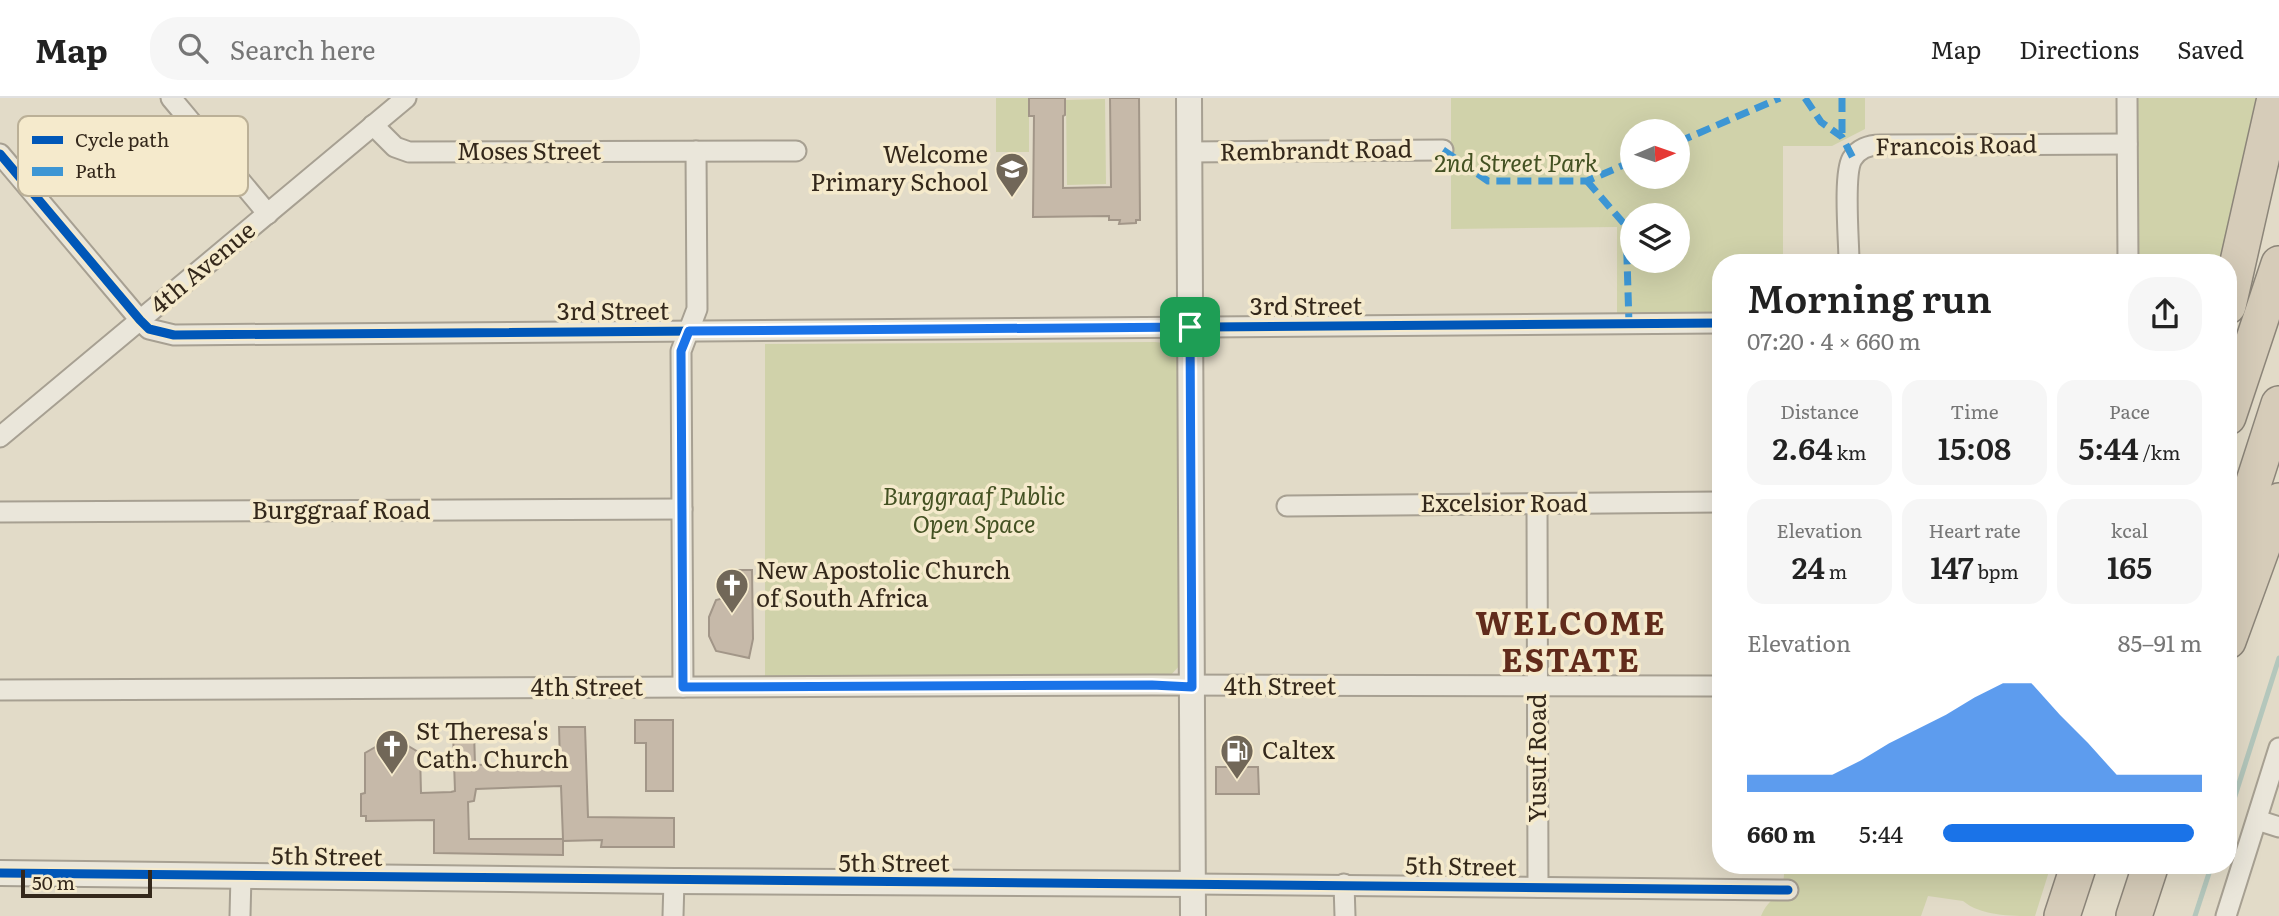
<!DOCTYPE html>
<meta charset="utf-8">
<style>
body{margin:0;font-family:Literata,serif;background:#f6f6f6;color:#222;height:100vh;display:flex;flex-direction:column;font-size:26px;white-space:nowrap}
*{box-sizing:border-box;margin:0}
p{font-size:23px;color:#767676}
.icon{flex:none;width:38px;height:38px;fill:none;stroke:currentColor;stroke-width:2;stroke-linecap:round;stroke-linejoin:round}
.map{position:relative;flex:1;overflow:hidden}
.sheet{position:absolute;left:1712px;top:156px;width:525px;height:620px;display:flex;flex-direction:column;background:#fff;border-radius:28px;box-shadow:0 7px 28px #0002}
.sheet>*{flex:none}
.needle{width:46px;rotate:88deg}
.buttons{position:absolute;left:1620px;top:21px;display:grid;gap:14px}
.buttons a{display:grid;place-items:center;width:70px;height:70px;border-radius:50%;background:#fff;box-shadow:0 7px 28px #0002;font-size:35px}
.scale{position:absolute;left:21px;bottom:18px;width:131px;box-sizing:border-box;padding-left:7px;border:4px solid #34281b;border-top:0;font-size:19px;line-height:24px;white-space:nowrap;color:#34281b;-webkit-text-stroke:5px #f5eacc;paint-order:stroke}
.pin{position:absolute;display:grid;place-items:center;width:60px;height:60px;color:#fff;margin:-30px;border-radius:14px;box-shadow:0 4px 10px #0006}
.round{display:grid;place-items:center;flex:none;width:74px;height:74px;border-radius:28px;background:#f6f6f6}
.headline{display:flex;align-items:center;justify-content:space-between;height:119px;padding:0 35px}
h1{font-size:38px;font-weight:600;line-height:52px}
.metrics{display:grid;grid-template-columns:repeat(3,1fr);gap:10px;height:119px;padding:7px 35px}
.metrics div{display:grid;align-content:center;border-radius:18px;background:#f6f6f6;text-align:center}
.metrics b{font-size:30px;font-weight:600}
.metrics small{font-size:19px;font-weight:400}
.metrics p{font-size:19px}
.chart{height:196px;padding:14px 35px}
.chart p{display:flex;justify-content:space-between}
.chart svg{width:100%;height:126px;margin-top:7px;fill:#1a73e8;opacity:.7}
ul{padding:0 35px;list-style:none;font-size:23px}
li{display:grid;grid-template-columns:112px 84px 1fr;align-items:center;height:52px}
li i{height:18px;border-radius:9px;background:#1a73e8}
header{display:flex;align-items:center;gap:42px;box-sizing:border-box;height:98px;padding:0 35px;background:#fff;border-bottom:2px solid #e0e0e0}
header strong{font-size:33px}
nav{display:flex;gap:38px;margin-inline-start:auto;font-size:24px}
.search{width:490px;height:63px;background:#f6f6f6;display:flex;align-items:center;gap:18px;box-sizing:border-box;padding:0 24px;border-radius:28px;color:#767676;font-size:26px}
.map>svg:first-child{display:block}
</style>
<header>
<strong>Map</strong>
<div class="search"><svg class="icon" aria-label="search" viewBox="0 0 24 24"><circle cx="10" cy="10" r="6"/><path d="M15 15l6 6"/></svg>Search here</div>
<nav><a>Map</a><a>Directions</a><a>Saved</a></nav>
</header>
<div class="map">
<svg width="2279" height="818" viewBox="0 0 2279 818">
<rect width="100%" height="100%" fill="#e2dbc8"/>
<g fill="#d0d2aa" fill-rule="evenodd">
<rect x="996" y="0" width="33" height="54"/>
<path d="M 1451,0 L 1865,0 L 1865,31 L 1832,48 L 1783,48 L 1783,164 L 1720,164 L 1720,216 L 1617,217 L 1617,129 L 1451,131 ZM 1633,33 L 1678,33 L 1678,79 L 1633,79 ZM 1633,117 L 1678,117 L 1678,163 L 1633,163 Z"/>
<path d="M 2134,0 L 2260,0 L 2220,164 L 2135,164 Z"/>
<path d="M 1105,1 L 1106,86 L 1067,87 L 1066,2 Z"/>
<path d="M 1155,244 L 1174,246 L 1178,252 L 1181,566 L 1170,578 L 765,581 L 765,246 Z"/>
<path d="M 1787,767 L 2051,767 L 2035,818 C 2011,818 1981,818 1963,803 L 1928,798 L 1921,818 L 1761,818 C 1769,798 1785,798 1784,772 L 1787,771 Z"/>
</g>
<g fill="none" stroke-linecap="round" stroke-linejoin="round">
<g stroke="#b4c7bc" stroke-width="5">
<path d="M 2228,720 L 2279,560"/>
<path d="M 2195,818 L 2212,766"/>
</g>
</g>
<g fill="#c6b9a9" stroke="#a29688" stroke-width="2" fill-rule="evenodd">
<path d="M 1029,0 L 1065,0 L 1065,17 L 1063,18 L 1063,90 L 1111,89 L 1110,0 L 1139,0 L 1140,122 L 1136,122 L 1136,125 L 1119,126 L 1120,122 L 1109,122 L 1109,118 L 1033,119 L 1034,18 L 1029,18 Z"/>
<path d="M 728,472 L 752,472 L 753,541 L 749,560 L 716,553 L 709,538 L 709,519 L 716,502 L 728,499 Z"/>
<path d="M 635,622 L 673,622 L 673,693 L 646,693 L 646,645 L 635,645 Z"/>
<path d="M 559,629 L 585,629 L 588,719 L 674,720 L 674,749 L 601,749 L 602,742 L 563,743 L 563,757 L 434,755 L 434,722 L 366,723 L 366,718 L 361,718 L 361,696 L 365,695 L 365,655 L 393,639 L 420,655 L 421,695 L 451,694 L 455,693 L 453,634 L 474,633 L 475,667 L 510,666 L 560,664 ZM 561,688 L 563,741 L 469,741 L 468,704 L 474,703 L 476,691 Z"/>
<path d="M 1216,669 L 1258,669 L 1259,696 L 1216,696 Z"/>
</g>
<g fill="none" stroke-linecap="round" stroke-linejoin="round">
<defs>
<g id="minor">
<path d="M 171,0 L 268,116"/>
<path d="M 2127,0 L 2128,164"/>
<path d="M 373,27 L 395,49 L 409,54 L 796,53"/>
<path d="M 1190,54 L 1443,52"/>
<path d="M 0,56 L 140,222 L 149,231 L 174,237 L 1720,225"/>
<path d="M 1849,164 C 1849,143 1843,77 1852,61 C 1858,51 1869,47 1880,47 L 2127,46"/>
<path d="M 0,339 L 406,0"/>
<path d="M 1537,405 L 1538,789"/>
<path d="M 1287,408 L 1720,404"/>
<path d="M 0,414 L 682,411"/>
<path d="M 683,589 L 681,253 L 697,211 L 696,53"/>
<path d="M 0,592 L 1152,587 L 1720,588"/>
<path d="M 2257,722 L 2279,729"/>
<path d="M 1193,786 L 1788,792"/>
<path d="M 1344,786 L 1345,818"/>
<path d="M 240,818 L 241,777"/>
<path d="M 673,818 L 674,783"/>
<path d="M 2226,818 L 2279,650"/>
</g>
<g id="tertiary">
<path d="M 1189,0 L 1193,818"/>
<path d="M 0,775 L 674,783 L 1193,786"/>
</g>
<g id="motorway">
<path d="M 2228,208 L 2275,0"/>
<path d="M 2228,319 L 2279,166"/>
<path d="M 2228,464 L 2279,306"/>
<path d="M 2228,543 L 2279,403"/>
<path d="M 2062,818 L 2079,766"/>
<path d="M 2134,818 L 2151,766"/>
</g>
</defs>
<use href="#minor" stroke="#a7a092" stroke-width="23"/>
<use href="#tertiary" stroke="#a7a092" stroke-width="28"/>
<use href="#motorway" stroke="#8c8579" stroke-width="38"/>
<use href="#minor" stroke="#eae6da" stroke-width="19"/>
<use href="#tertiary" stroke="#eae6da" stroke-width="24"/>
<use href="#motorway" stroke="#d6ccb9" stroke-width="35"/>
<g stroke="#3d96d4" stroke-width="7" stroke-dasharray="14 7" stroke-linecap="butt">
<path d="M 1805,0 L 1821,24 L 1842,39 L 1853,60"/>
<path d="M 1842,0 L 1842,39"/>
<path d="M 1678,44 L 1780,0"/>
<path d="M 1443,52 L 1488,83 L 1587,83 L 1633,63"/>
<path d="M 1587,83 L 1626,128 L 1629,226"/>
</g>
<defs>
<g id="cycleway">
<path d="M 0,56 L 140,222 L 149,231 L 174,237 L 1720,225"/>
<path d="M 0,775 L 1788,792"/>
</g>
</defs>
<use href="#cycleway" stroke="#f5eacc" stroke-width="13"/>
<use href="#cycleway" stroke="#0057b8" stroke-width="9"/>
</g>
<g fill="none" stroke-linecap="round" stroke-linejoin="round">
<defs>
<path id="route" d="M 1190,229 L 1192,589 L 1152,587 L 683,589 L 681,253 L 689,233 Z"/>
</defs>
<use href="#route" stroke="#fff" stroke-width="14"/>
<use href="#route" stroke="#1a73e8" stroke-width="9"/>
</g>
<defs>
<symbol id="school-pin" viewBox="-11 -11 22 30"><path d="M0 17L-7.5 6A9.5 9.5 0 1 1 7.5 6Z" fill="#716758" stroke="#f5eacc"/><path d="M0-5L7-2L0 1L-7-2ZM-4 1L0 2.5L4 1V4Q0 6-4 4Z" fill="#fff"/></symbol>
<symbol id="church-pin" viewBox="-11 -11 22 30"><path d="M0 17L-7.5 6A9.5 9.5 0 1 1 7.5 6Z" fill="#716758" stroke="#f5eacc"/><path d="M-1.2-6h2.4v3.5h3.3v2.4h-3.3V6h-2.4V-.1h-3.3v-2.4h3.3Z" fill="#fff"/></symbol>
<symbol id="fuel-pin" viewBox="-11 -11 22 30"><path d="M0 17L-7.5 6A9.5 9.5 0 1 1 7.5 6Z" fill="#716758" stroke="#f5eacc"/><path d="M-5.5-6h7V0h2V4h1.3V-2.5L3-4.5l.8-.8L6-3V5H2.5V1h-1V6h-7ZM-4.2-4.7v3.2H.2V-4.7Z" fill="#fff"/></symbol>
</defs>
<g fill-rule="evenodd">
<use href="#school-pin" x="993" y="52" width="38" height="52"/>
<use href="#church-pin" x="713" y="468" width="38" height="52"/>
<use href="#church-pin" x="373" y="629" width="38" height="52"/>
<use href="#fuel-pin" x="1218" y="634" width="38" height="52"/>
</g>
<g text-anchor="middle" stroke-width="7" stroke-linejoin="round" paint-order="stroke">
<g font-size="24" fill="#34281b" stroke="#f5eacc">
<text transform="translate(1956 48) rotate(-1)" y="8">Francois Road</text>
<text transform="translate(1316 53) rotate(-1)" y="8">Rembrandt Road</text>
<text x="529" y="62">Moses Street</text>
<text transform="translate(203 170) rotate(-40)" y="8">4th Avenue</text>
<text x="1306" y="217">3rd Street</text>
<text x="613" y="222">3rd Street</text>
<text x="1504" y="414">Excelsior Road</text>
<text x="341" y="421">Burggraaf Road</text>
<text x="1280" y="597">4th Street</text>
<text x="587" y="598">4th Street</text>
<text transform="translate(1538 660) rotate(-90)" y="8">Yusuf Road</text>
<text transform="translate(327 759) rotate(1)" y="8">5th Street</text>
<text x="894" y="774">5th Street</text>
<text transform="translate(1461 769) rotate(1)" y="8">5th Street</text>
</g>
<g font-size="24" fill="#34281b" stroke="#f5eacc" text-anchor="start">
<text x="988" y="65" text-anchor="end">Welcome<tspan x="988" dy="28">Primary School</tspan></text>
<text x="756" y="481">New Apostolic Church<tspan x="756" dy="28">of South Africa</tspan></text>
<text x="416" y="642">St Theresa's<tspan x="416" dy="28">Cath. Church</tspan></text>
<text x="1262" y="661">Caltex</text>
</g>
<g font-size="24" font-style="italic" fill="#435122" stroke="#f5eacc">
<text x="1516" y="74">2nd Street Park</text>
<text x="974" y="407">Burggraaf Public<tspan x="974" dy="28">Open Space</tspan></text>
</g>
<g font-size="32" font-weight="bold" letter-spacing="2" fill="#612b1b" stroke="#f5eacc">
<text x="1571" y="537">WELCOME<tspan x="1571" dy="37">ESTATE</tspan></text>
</g>
</g>
<rect x="18" y="18" width="230" height="80" rx="10" fill="#f5eacc" stroke="#bbb097" stroke-width="2"/>
<rect x="32" y="38" width="31" height="8" fill="#0057b8"/>
<rect x="32" y="69" width="31" height="9" fill="#3d96d4"/>
<g font-size="19" fill="#34281b">
<text x="75" y="49">Cycle path</text>
<text x="75" y="80">Path</text>
</g>
</svg>
<div class="buttons">
<a><svg class="needle" viewBox="-14 -14 28 28"><path d="M0-13l5 13h-10z" fill="#e53935"/><path d="M0 13l5-13h-10z" fill="#767676"/></svg></a>
<a><svg class="icon" aria-label="layers" viewBox="0 0 24 24"><path d="M12 4l9 5-9 5-9-5zM3 14l9 5 9-5"/></svg></a>
</div>
<div class="scale">50 m</div>
<div class="pin" style="left:1190px;top:229px;background:#1e9e55"><svg class="icon" aria-label="arrive" viewBox="0 0 24 24"><path d="M6 21V4h12l-3 4 3 4H6"/></svg></div>
<section class="sheet">
<div class="headline"><div><h1>Morning run</h1><p>07:20 · 4 × 660 m</p></div><a class="round"><svg class="icon" aria-label="share" viewBox="0 0 24 24"><path d="M12 15V3M7 8l5-5 5 5M5 13v7h14v-7"/></svg></a></div>
<div class="metrics">
<div><p>Distance</p><b>2.64<small> km</small></b></div>
<div><p>Time</p><b>15:08</b></div>
<div><p>Pace</p><b>5:44<small> /km</small></b></div>
</div>
<div class="metrics">
<div><p>Elevation</p><b>24<small> m</small></b></div>
<div><p>Heart rate</p><b>147<small> bpm</small></b></div>
<div><p>kcal</p><b>165</b></div>
</div>
<div class="chart"><p><span>Elevation</span>85–91 m</p>
<svg viewBox="0 0 160 44" preserveAspectRatio="none"><path d="M0 44V38L10 38L20 38L30 38L40 33L50 27L60 22L70 17L80 11L90 6L100 6L110 17L120 27L130 38L140 38L150 38L160 38V44z"/></svg>
</div>
<ul>
<li><b>660 m</b>5:44<i style="width:97%"></i></li>
</ul>
</section>
</div>
